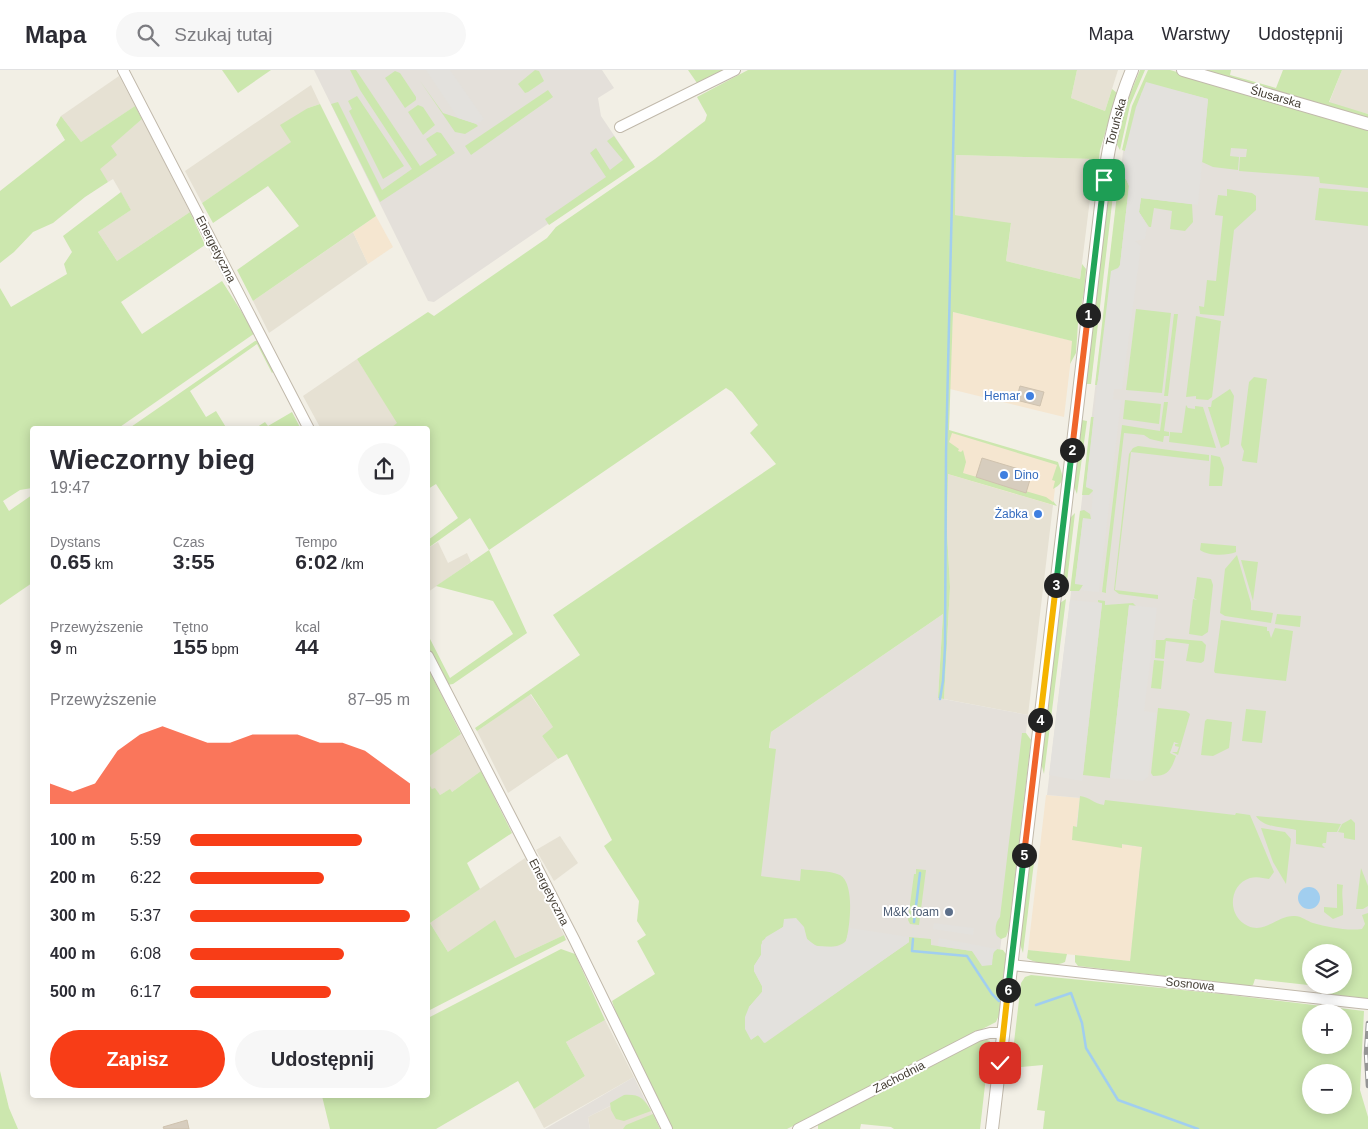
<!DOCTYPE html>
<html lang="pl">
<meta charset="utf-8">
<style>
body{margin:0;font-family:Arial,sans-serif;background:#f7f7f7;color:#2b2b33;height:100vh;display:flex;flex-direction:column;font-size:19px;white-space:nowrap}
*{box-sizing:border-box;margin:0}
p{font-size:16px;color:#7c7c81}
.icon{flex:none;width:28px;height:28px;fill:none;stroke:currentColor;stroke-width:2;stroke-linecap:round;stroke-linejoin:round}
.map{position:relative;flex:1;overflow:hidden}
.side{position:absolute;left:30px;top:356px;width:400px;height:672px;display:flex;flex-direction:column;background:#fff;border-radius:5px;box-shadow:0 2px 12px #0003}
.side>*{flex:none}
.controls{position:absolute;left:1302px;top:874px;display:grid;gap:10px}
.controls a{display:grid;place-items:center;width:50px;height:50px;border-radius:50%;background:#fff;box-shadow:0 2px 12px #0003;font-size:25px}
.pin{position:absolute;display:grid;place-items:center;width:42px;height:42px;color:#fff;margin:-21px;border-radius:10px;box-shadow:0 2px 8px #0006}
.km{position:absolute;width:25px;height:25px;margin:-12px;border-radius:50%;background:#222;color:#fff;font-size:14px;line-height:25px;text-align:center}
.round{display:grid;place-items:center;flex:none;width:52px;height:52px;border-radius:26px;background:#f7f7f7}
.summary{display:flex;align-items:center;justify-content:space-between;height:85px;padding:0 20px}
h1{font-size:28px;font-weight:800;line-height:38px}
.figures{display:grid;grid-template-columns:repeat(3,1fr);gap:8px;height:85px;padding:5px 20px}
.figures div{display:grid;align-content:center}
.figures b{font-size:21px;font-weight:800}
.figures small{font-size:14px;font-weight:400}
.figures p{font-size:14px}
.chart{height:140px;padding:10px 20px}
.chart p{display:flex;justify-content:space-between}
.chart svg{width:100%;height:90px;margin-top:5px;fill:#f83d17;opacity:.7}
.primary-button{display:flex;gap:10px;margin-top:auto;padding:10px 20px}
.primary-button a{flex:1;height:58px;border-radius:30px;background:#f83d17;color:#fff;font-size:20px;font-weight:800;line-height:58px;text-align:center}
.primary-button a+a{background:#f7f7f7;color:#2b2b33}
ul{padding:0 20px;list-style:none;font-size:16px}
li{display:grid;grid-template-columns:80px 60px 1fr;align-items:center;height:38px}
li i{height:12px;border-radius:6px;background:#f83d17}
header{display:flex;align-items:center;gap:30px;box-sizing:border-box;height:70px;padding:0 25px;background:#fff;border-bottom:1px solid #e1e1e2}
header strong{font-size:24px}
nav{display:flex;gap:28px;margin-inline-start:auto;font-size:18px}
.search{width:350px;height:45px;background:#f7f7f7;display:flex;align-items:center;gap:12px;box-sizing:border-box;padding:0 18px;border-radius:28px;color:#7c7c81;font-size:19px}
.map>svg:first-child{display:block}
</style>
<header>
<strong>Mapa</strong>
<div class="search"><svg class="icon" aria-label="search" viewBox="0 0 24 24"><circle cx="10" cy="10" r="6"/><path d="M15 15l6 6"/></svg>Szukaj tutaj</div>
<nav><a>Mapa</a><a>Warstwy</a><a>Udostępnij</a></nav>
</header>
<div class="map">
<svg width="1368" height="1059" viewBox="0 0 1368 1059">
<rect width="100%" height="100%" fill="#f2efe5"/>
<g fill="#e6e1d3">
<path d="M 1077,0 L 1118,0 L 1105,41 L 1071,28 Z"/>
<path d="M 1342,0 L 1368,0 L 1368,44 L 1329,33 Z"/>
<path d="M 119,6 L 135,36 L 81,72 L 61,46 Z"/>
<path d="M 311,15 L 320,34 L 308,38 L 292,72 L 202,133 L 185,101 Z"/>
<path d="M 142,49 L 190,142 L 117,191 L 98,162 L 131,140 L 113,109 L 108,112 L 99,99 L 110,76 Z"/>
<path d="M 956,85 L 1095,89 L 1080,209 L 1006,191 L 1011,154 L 955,145 Z"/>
<path d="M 353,162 L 368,194 L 269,263 L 253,231 Z"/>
<path d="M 357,289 L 398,353 L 392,357 L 393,359 L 321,359 L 303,326 Z"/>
<path d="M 948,404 L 1053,435 L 1028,645 L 944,629 L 950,517 L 947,462 Z"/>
<path d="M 438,472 L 448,493 L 467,483 L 471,492 L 428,522 L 428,478 Z"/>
<path d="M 530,624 L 554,658 L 542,666 L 558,689 L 508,723 L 477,661 Z"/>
<path d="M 461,664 L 481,701 L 452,722 L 445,722 L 440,725 L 430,717 L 428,718 L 428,687 Z"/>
<path d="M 560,766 L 578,793 L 554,811 L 536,780 Z"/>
<path d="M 525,788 L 564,865 L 515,888 L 448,882 L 430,853 Z"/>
<path d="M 605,950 L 634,1007 L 544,1058 L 534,1039 L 585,1006 L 566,972 Z"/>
<path d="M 629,1027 L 646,1032 L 660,1059 L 590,1059 L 588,1047 Z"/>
</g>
<g fill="#f5e6d0">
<path d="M 376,146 L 393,177 L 368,194 L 353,162 Z"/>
<path d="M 953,242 L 1073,271 L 1064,347 L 950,319 Z"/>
<path d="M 949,361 L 1058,393 L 1053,435 L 948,404 Z"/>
<path d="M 1046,725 L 1080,728 L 1075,768 L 1143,776 L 1130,891 L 1028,880 Z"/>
</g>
<g fill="#e4e0da">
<path d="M 314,0 L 602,0 L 614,18 L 598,28 L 601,46 L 634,95 L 434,232 L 428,231 Z"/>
<path d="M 1149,0 L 1368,62 L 1368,884 L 1134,857 L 1142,777 L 1075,768 L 1080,728 L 1047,725 L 1123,82 L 1133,41 Z"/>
<path d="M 943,544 L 938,628 L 1028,645 L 995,923 L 735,995 L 771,662 Z"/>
<path d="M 634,1007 L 646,1032 L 628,1027 L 588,1047 L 590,1059 L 545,1059 Z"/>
</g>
<g fill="#cce7ae" fill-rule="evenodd">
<path d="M 222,0 L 271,0 L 238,23 Z"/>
<path d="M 350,0 L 356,0 L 420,96 L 437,85 L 426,69 L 437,62 L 441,63 L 455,83 L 380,132 L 331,34 L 338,32 L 382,120 L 412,99 L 360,20 Z"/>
<path d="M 535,0 L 539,1 L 544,11 L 528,22 L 525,23 L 518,14 Z"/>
<path d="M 688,0 L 723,0 L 697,13 Z"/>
<path d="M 748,0 L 1077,0 L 1071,28 L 1105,41 L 1112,19 L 1117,23 L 1100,80 L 1095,123 L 1093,125 L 1090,125 L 1094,89 L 956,85 L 955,145 L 1011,153 L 1006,191 L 1080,209 L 1082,194 L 1086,199 L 1084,222 L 1078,253 L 1076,283 L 1070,294 L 1072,271 L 953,242 L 949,360 L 1058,392 C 1060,401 1069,411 1053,419 L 1055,411 L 1052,410 L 1057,395 L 952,363 L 949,372 L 959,379 L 958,381 L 961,382 L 963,380 L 966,392 L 963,403 L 1046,427 L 1053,432 L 1053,431 L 1057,436 L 948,404 L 947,462 L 950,517 L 944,629 L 938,628 L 943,544 L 771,662 L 769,678 L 776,679 L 761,806 L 800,811 L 801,799 C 813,801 829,800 840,805 C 855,813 850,857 846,871 C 836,881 804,880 805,861 L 783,857 L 762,871 L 761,885 L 754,896 L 754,901 L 762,916 L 762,922 L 749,937 L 751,969 L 758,965 L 765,973 L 909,872 L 909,867 L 931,869 L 931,875 L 972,881 L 991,895 L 994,881 L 997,879 L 1003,880 L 1006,884 L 999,945 L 996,952 L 787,1059 L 672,1059 L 618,949 L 612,931 L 655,904 L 637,871 L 646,865 L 637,851 L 639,831 L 604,776 L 612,770 L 567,684 L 558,689 L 542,666 L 553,657 L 531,624 L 477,661 L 475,658 L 580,585 L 553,545 L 776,394 L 750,363 L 758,355 L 732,322 L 726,318 L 489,480 L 527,563 L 453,614 L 447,615 L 428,576 L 428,565 L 450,608 L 513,564 L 493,531 L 436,516 L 489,480 L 470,448 L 428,478 L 428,470 L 458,448 L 436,414 L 428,419 L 428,359 L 393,359 L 392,357 L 397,353 L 357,289 L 428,242 L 434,246 L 547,168 L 556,157 L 655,89 L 705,51 L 707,45 L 697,27 Z"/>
<path d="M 1140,0 L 1145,0 L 1130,35 L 1120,80 L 1116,73 L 1126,34 Z"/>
<path d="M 1148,0 L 1170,0 L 1368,57 L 1368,118 L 1320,113 L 1319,107 L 1239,101 L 1240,87 L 1246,87 L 1247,79 L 1231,78 L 1230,86 L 1239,87 L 1238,100 L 1213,97 L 1202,92 L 1208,29 L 1177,21 L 1142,22 L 1125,81 L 1122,80 L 1132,36 Z"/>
<path d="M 1195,0 L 1231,0 L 1230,5 L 1276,18 L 1283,0 L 1342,0 L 1329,32 L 1368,44 L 1368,50 Z"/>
<path d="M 395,1 L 400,3 L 416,27 L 416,30 L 405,38 L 385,8 Z"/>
<path d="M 420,11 L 443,43 L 476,54 L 478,56 L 465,64 L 455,62 Z"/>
<path d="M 548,20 L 553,27 L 471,85 L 465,76 Z"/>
<path d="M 357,26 L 404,96 L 383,109 L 349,41 L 352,39 L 348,31 Z"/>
<path d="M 320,34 L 376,146 L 253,231 L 237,200 L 299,156 L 268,116 L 213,153 L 202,133 L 291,72 L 280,55 L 308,38 Z"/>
<path d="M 418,35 L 423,37 L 435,55 L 423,65 L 408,42 Z"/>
<path d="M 135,36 L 142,49 L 111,76 L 117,85 L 100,99 L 108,112 L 85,127 L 53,153 L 33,162 L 14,182 L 0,193 L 0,121 L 65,70 L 56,55 L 61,46 L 81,72 Z"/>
<path d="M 614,66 L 635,97 L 549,155 L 545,149 L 606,107 L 590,83 L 596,78 L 610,100 L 623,90 L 607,71 Z"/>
<path d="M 1119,107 L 1126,109 L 1129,116 L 1120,195 L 1097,315 L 1095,315 Z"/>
<path d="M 1115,108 L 1091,314 L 1086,314 L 1110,113 Z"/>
<path d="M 1319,118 L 1368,122 L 1368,156 L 1315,150 Z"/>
<path d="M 1227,119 L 1252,123 L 1256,126 L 1256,140 L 1234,160 L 1224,246 L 1200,244 L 1199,236 L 1204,237 L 1207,210 L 1216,211 L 1223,146 L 1215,145 L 1218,125 L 1227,126 Z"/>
<path d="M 121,122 L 131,140 L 98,162 L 117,191 L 190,142 L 205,175 L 121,232 L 142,264 L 222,211 L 255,263 L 117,359 L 32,359 L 32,418 L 20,420 L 3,431 L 9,441 L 32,425 L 32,513 L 0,535 L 0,218 L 11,237 L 67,204 L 64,194 L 72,182 L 63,166 Z"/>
<path d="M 1141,128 L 1192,134 L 1193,152 L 1185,161 L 1170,159 L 1172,141 L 1154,138 L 1151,157 L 1149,157 L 1139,142 Z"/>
<path d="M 1136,239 L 1171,243 L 1162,323 L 1126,320 Z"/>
<path d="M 1174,244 L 1178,244 L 1168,326 L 1164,326 Z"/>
<path d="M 1196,246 L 1221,251 L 1212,327 L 1208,330 L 1196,329 L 1196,326 L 1186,327 Z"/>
<path d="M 260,270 L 275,300 L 272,303 L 257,274 L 190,321 L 206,347 L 216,341 L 227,359 L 128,359 L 255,271 Z"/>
<path d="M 1254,307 L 1267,309 L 1257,393 L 1242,391 L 1244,381 L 1241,375 L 1249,312 Z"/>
<path d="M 1230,319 L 1234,326 L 1229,374 L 1221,378 L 1208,337 L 1211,337 L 1212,331 Z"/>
<path d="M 1125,330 L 1161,334 L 1159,354 L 1123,349 Z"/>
<path d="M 1164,332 L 1168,332 L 1164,361 L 1169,362 L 1169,366 L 1164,366 L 1163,372 L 1150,369 L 1144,365 L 1124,363 L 1106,519 L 1106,523 L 1102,522 L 1122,355 L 1160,361 Z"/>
<path d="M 1186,335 L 1188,338 L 1195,339 L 1195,336 L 1203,337 L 1216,378 L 1169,372 L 1170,362 L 1182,363 Z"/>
<path d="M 292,342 L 301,359 L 254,359 L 265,352 L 268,356 Z"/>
<path d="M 1091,347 L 1094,347 L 1086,417 L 1092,418 L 1093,421 L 1089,425 L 1082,425 Z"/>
<path d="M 1082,350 L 1087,351 L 1077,424 L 1074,417 Z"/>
<path d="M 1138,376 L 1209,385 L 1209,391 L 1131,382 L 1115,520 L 1158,525 L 1158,529 L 1119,524 L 1114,520 L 1129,384 L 1133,378 Z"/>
<path d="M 1211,385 L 1220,387 L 1224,398 L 1222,416 L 1209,416 Z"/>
<path d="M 1084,440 L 1090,444 L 1091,449 L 1083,449 L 1075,513 L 1083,515 L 1079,521 L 1070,521 L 1080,441 Z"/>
<path d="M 1075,443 L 1066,520 L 1062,513 L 1070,448 Z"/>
<path d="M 1201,473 L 1236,476 L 1236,482 C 1226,486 1209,486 1200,480 Z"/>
<path d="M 1237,485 L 1251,533 L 1251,540 L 1273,543 L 1271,553 L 1225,546 L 1220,543 L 1225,499 Z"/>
<path d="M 1241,490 L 1258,492 L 1253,531 Z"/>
<path d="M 1197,507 L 1211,509 L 1213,515 L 1208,562 L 1202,566 L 1189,564 L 1193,529 L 1197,530 L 1194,528 Z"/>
<path d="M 1066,529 L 1044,704 L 1041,693 L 1060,533 Z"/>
<path d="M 1098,530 L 1105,531 L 1105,535 L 1133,533 L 1136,536 L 1129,536 L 1110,708 L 1083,705 L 1102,534 L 1098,532 Z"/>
<path d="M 1277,544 L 1301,546 L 1300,557 L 1275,554 Z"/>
<path d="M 1221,550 L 1267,557 L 1267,561 L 1269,561 L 1271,568 L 1275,558 L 1293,561 L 1286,611 L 1215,603 L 1214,601 Z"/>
<path d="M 1166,568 L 1202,571 L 1206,575 L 1204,591 L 1201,593 L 1186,591 L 1189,574 L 1166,571 L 1164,589 L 1155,588 L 1156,570 L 1164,570 Z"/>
<path d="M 1154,590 L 1164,591 L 1161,619 L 1151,618 Z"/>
<path d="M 428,598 L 461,664 L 428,687 Z"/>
<path d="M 1158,638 L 1186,641 L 1190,644 L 1178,685 L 1172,682 L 1177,682 L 1179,677 L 1175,676 L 1175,674 L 1179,674 L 1174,672 L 1170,683 L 1176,686 C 1171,700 1168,706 1153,706 L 1151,703 Z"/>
<path d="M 1246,639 L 1266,641 L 1262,673 L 1242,671 Z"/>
<path d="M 1207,649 L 1232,652 L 1229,678 L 1213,686 L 1201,685 L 1205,651 Z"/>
<path d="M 1022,663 L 1026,663 L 1031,670 L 1009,859 L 1006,867 L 1001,869 L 997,866 C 994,860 996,851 1000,847 Z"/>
<path d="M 481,701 L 512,763 L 467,793 L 480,819 L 430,853 L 448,882 L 495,850 L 515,888 L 564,865 L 566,870 L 428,941 L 428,718 L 430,716 L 432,719 L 435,718 L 440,725 L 450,719 L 452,722 Z"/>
<path d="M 1080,726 C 1090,727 1094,734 1104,735 L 1105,730 L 1235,745 L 1236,743 L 1250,745 L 1274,802 L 1269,809 C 1263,808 1257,806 1250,808 C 1228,815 1227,847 1248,856 C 1266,864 1277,845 1295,846 C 1301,846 1307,851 1313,853 C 1328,857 1346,861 1362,859 L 1365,854 L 1362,845 L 1368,843 L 1368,929 L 1319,923 L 1317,916 L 1255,909 L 1253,915 L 1250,916 L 1078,896 L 1075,892 L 1075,885 L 1130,891 L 1142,777 L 1122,774 L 1122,778 L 1072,770 L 1073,756 L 1077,757 ZM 1344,882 L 1344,915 L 1311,915 L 1311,882 Z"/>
<path d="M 1256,746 L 1341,754 L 1337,762 L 1327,762 L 1326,773 L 1323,773 L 1322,775 L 1325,778 L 1296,774 L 1296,760 C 1284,757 1263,758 1256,746 Z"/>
<path d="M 1351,749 L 1355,753 L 1355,770 L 1344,768 L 1344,763 L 1338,762 L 1342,754 Z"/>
<path d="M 1261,758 L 1285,762 L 1291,769 L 1286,814 L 1273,792 Z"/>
<path d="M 1035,784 L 1023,883 L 1020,874 L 1030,790 Z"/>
<path d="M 1361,798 L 1368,816 L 1368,836 L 1363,839 L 1356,839 Z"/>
<path d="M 916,799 L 926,800 L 919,855 L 910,854 L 908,850 L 914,804 L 916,804 Z"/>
<path d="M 1337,814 L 1343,815 C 1341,826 1344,834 1343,845 L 1333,849 L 1324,842 L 1324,837 L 1337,838 Z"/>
<path d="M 561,879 L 575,884 L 605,950 L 566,972 L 585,1006 L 534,1039 L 518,1011 L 436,1059 L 330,1059 L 322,1026 L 428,1026 L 428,948 Z"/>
<path d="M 1028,880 L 1067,884 L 1065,892 C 1054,897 1037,894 1027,888 Z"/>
<path d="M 1031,905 L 1222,924 L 1364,941 L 1360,1020 L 1368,1047 L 1368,1059 L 1043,1059 L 1045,1041 L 1037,1040 L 1043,995 L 1011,998 L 1021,913 L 1025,907 ZM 1311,942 L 1344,942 L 1344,975 L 1311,975 ZM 1311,1002 L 1344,1002 L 1344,1035 L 1311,1035 Z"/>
<path d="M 987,970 L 990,971 L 980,1059 L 894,1059 L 891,1057 L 861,1054 L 860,1059 L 818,1059 L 818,1053 L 978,971 Z"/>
<path d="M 0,1001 L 9,1038 L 18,1059 L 0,1059 Z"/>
<path d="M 624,1025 C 639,1024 644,1028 651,1041 L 624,1051 L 616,1049 L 611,1040 L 610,1033 Z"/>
<path d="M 653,1044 L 660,1059 L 623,1059 L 626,1055 Z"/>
</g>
<g fill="#e3e1dd">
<path d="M 426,0 L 450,0 L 484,49 L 477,54 L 458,48 Z"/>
<path d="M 1146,12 L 1208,29 L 1198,135 L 1141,128 L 1139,142 L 1147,155 L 1145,169 L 1135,171 L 1141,176 L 1122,319 L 1114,319 L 1113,329 L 1121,330 L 1099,522 L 1088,521 L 1081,520 L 1083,515 L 1075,514 L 1083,448 L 1091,449 L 1093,420 L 1086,417 L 1096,326 L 1111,201 L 1118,198 L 1120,195 L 1129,116 L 1126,109 L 1122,107 L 1125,81 L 1136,37 Z"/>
<path d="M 1070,530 L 1102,533 L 1082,711 L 1049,705 Z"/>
<path d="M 1129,535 L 1157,538 L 1144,641 L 1156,643 L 1148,707 L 1143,711 L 1110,708 Z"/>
<path d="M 796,848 L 804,857 L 807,869 L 816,876 L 838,877 L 843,875 L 846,871 L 850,858 L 909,867 L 909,872 L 764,973 L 758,965 L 751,970 L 745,959 L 745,947 L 749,937 L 762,922 L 762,916 L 754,901 L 754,896 L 761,885 L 761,875 L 766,867 L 783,857 L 784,849 Z"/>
<path d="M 934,853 L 974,858 L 973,865 L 933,859 Z"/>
<path d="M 939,868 L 997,879 L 993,883 L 992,895 L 982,896 L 972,881 L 938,876 Z"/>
</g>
<circle fill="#a1ceef" cx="1309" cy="828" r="11"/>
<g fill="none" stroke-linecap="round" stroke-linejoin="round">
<g stroke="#a1ceef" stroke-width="2.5">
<path d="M 940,629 L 943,611 L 945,577 L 946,383 L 955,0"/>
<path d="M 914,852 L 920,803"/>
<path d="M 913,869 L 912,881 L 967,886 L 992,924 L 999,931"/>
<path d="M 1036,935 L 1071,923 L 1082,953 L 1086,978 L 1118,1030 L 1198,1059"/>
</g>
</g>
<g fill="#d7cdbe" stroke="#cfc2ae">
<path d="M 1020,316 L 1044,322 L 1040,336 L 1016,330 Z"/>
<path d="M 982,388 L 1032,403 L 1026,423 L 976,407 Z"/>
<path d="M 187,1050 L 189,1059 L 164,1059 L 163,1057 Z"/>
</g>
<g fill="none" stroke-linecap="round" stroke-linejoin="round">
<defs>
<g id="minor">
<path d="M 123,0 L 309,359"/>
<path d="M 620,57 L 735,0"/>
<path d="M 428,586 L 574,869 L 667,1059"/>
<path d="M 1011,895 L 1368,934"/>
<path d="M 798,1059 L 978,966 L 990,963 L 1003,963"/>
</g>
<g id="tertiary">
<path d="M 1183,0 L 1368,54"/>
<path d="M 992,1059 L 1104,110 C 1109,72 1117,36 1132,0"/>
</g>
</defs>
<use href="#minor" stroke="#c1b9ab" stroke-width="12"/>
<use href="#tertiary" stroke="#c1b9ab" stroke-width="14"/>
<use href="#minor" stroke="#fff" stroke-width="10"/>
<use href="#tertiary" stroke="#fff" stroke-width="12"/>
<defs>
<path id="rail" d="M 1368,953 L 1366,983 L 1368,1016"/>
</defs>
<use href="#rail" stroke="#959595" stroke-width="4.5"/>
<use href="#rail" stroke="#fff" stroke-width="2.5" stroke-dasharray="8" stroke-linecap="butt"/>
</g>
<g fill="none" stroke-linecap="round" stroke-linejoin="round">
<defs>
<path id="split-1" d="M 1088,245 L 1104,110"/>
<path id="split-2" d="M 1072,380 L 1088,245"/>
<path id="split-3" d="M 1056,515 L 1072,380"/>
<path id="split-4" d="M 1040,650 L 1056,515"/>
<path id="split-5" d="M 1024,785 L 1040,650"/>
<path id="split-6" d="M 1008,920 L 1024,785"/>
<path id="split-7" d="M 1000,993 L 1008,920"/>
</defs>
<use href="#split-1" stroke="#fff" stroke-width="10"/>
<use href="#split-2" stroke="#fff" stroke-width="10"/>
<use href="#split-3" stroke="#fff" stroke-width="10"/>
<use href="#split-4" stroke="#fff" stroke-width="10"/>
<use href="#split-5" stroke="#fff" stroke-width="10"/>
<use href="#split-6" stroke="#fff" stroke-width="10"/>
<use href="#split-7" stroke="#fff" stroke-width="10"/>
<use href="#split-1" stroke="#22a559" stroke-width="6"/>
<use href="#split-2" stroke="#f0652b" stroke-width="6"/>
<use href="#split-3" stroke="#22a559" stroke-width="6"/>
<use href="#split-4" stroke="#f5b400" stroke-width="6"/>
<use href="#split-5" stroke="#f0652b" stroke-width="6"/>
<use href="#split-6" stroke="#22a559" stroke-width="6"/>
<use href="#split-7" stroke="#f5b400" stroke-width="6"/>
</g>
<g fill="#3f7fe0" stroke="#fff" stroke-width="2">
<circle cx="1030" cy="326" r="5"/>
<circle cx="1004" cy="405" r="5"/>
<circle cx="1038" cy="444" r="5"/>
</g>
<circle fill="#5c6f8a" stroke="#fff" stroke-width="2" cx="949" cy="842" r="5"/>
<g text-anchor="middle" stroke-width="4" stroke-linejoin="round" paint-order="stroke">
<g font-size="12" fill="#453f35" stroke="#fff">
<text transform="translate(1276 27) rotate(16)" y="4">Ślusarska</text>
<text transform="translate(1116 52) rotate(-75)" y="4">Toruńska</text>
<text transform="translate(216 179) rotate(63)" y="4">Energetyczna</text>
<text transform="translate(549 822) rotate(63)" y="4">Energetyczna</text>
<text transform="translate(1190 914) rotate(6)" y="4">Sosnowa</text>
<text transform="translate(899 1007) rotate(-27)" y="4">Zachodnia</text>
</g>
<g font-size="12" fill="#366cbe" stroke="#fff" text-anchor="end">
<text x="1020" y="330">Hemar</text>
<text x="1014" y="409" text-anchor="start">Dino</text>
<text x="1028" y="448">Żabka</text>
</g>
<g font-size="12" fill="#4e5e75" stroke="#fff" text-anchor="end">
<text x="939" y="846">M&amp;K foam</text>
</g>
</g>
</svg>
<div class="controls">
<a><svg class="icon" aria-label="layers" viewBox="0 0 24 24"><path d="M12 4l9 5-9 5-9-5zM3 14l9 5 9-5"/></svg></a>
<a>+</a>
<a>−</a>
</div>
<div class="pin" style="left:1104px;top:110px;background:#1e9e55"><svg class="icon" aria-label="arrive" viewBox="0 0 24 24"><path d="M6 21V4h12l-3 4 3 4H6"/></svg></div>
<div class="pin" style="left:1000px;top:993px;background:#d93025"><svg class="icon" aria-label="check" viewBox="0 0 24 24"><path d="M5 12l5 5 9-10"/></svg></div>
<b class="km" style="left:1088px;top:245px">1</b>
<b class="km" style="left:1072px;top:380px">2</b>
<b class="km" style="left:1056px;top:515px">3</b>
<b class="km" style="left:1040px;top:650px">4</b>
<b class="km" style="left:1024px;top:785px">5</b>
<b class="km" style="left:1008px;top:920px">6</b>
<section class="side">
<div class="summary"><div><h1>Wieczorny bieg</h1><p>19:47</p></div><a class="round"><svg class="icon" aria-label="share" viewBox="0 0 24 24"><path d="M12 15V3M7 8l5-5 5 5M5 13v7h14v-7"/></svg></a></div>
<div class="figures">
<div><p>Dystans</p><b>0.65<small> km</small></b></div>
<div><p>Czas</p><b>3:55</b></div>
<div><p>Tempo</p><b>6:02<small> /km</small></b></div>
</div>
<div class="figures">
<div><p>Przewyższenie</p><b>9<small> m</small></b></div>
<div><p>Tętno</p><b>155<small> bpm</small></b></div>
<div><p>kcal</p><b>44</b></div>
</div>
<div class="chart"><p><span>Przewyższenie</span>87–95 m</p>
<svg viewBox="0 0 160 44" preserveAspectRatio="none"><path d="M0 44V34L10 38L20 34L30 18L40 10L50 6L60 10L70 14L80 14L90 10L100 10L110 10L120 14L130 14L140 18L150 26L160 34V44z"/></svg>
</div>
<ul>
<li><b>100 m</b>5:59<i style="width:78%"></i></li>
<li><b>200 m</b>6:22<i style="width:61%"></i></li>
<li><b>300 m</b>5:37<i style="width:100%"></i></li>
<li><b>400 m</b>6:08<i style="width:70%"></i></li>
<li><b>500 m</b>6:17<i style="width:64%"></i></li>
</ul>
<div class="primary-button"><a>Zapisz</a><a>Udostępnij</a></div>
</section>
</div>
